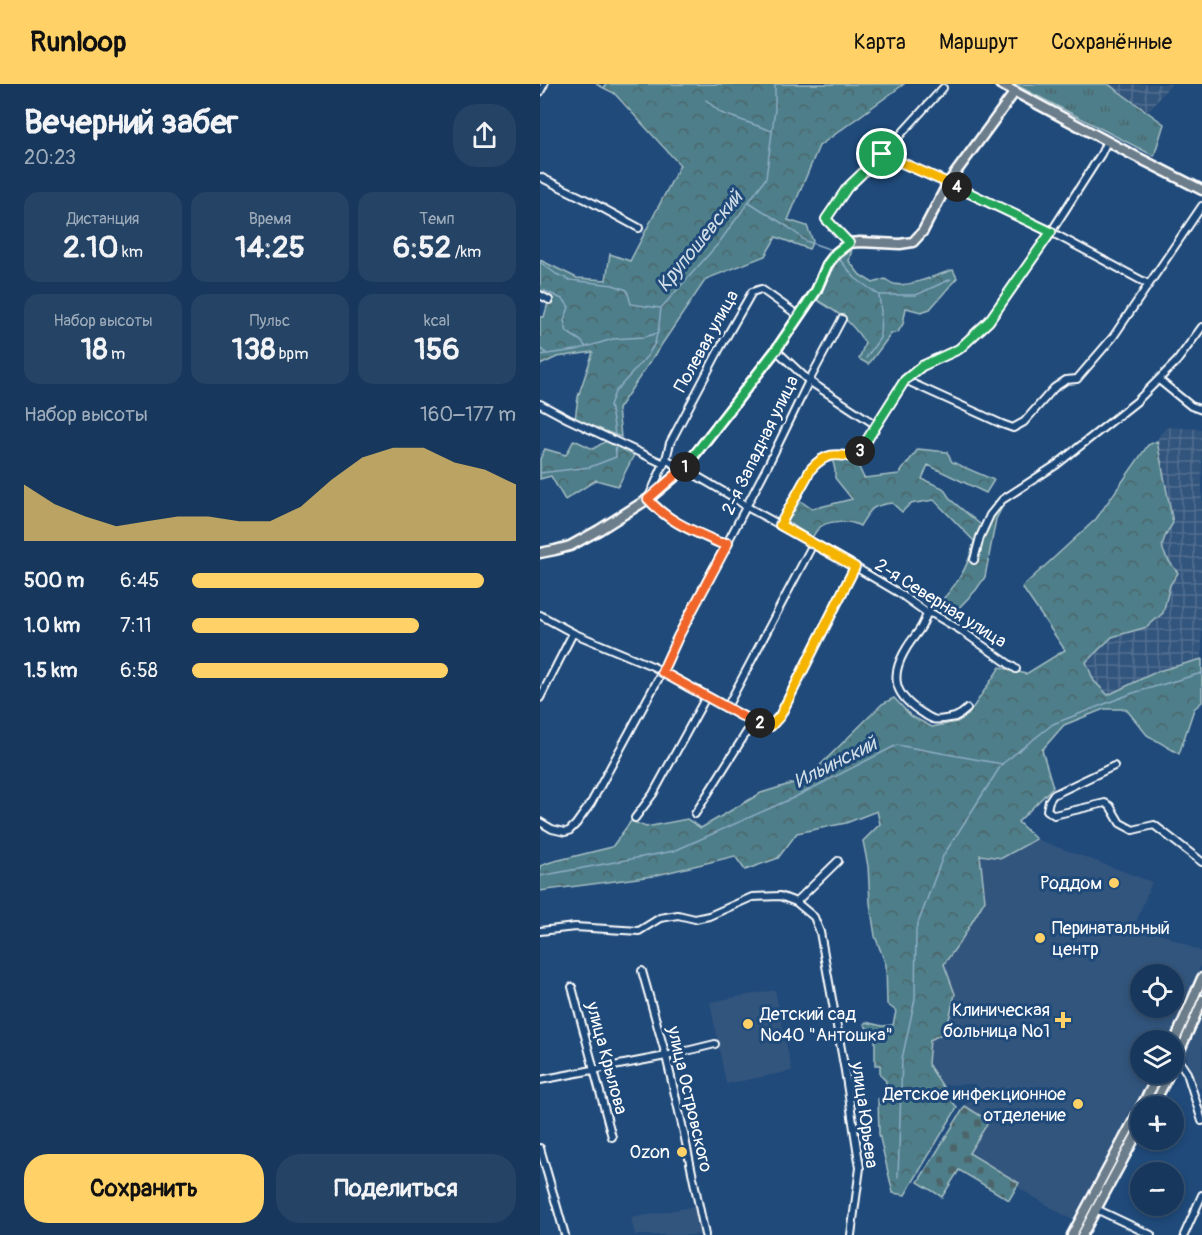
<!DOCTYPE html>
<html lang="ru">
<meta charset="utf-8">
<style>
body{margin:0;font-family:Pangolin,sans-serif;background:#244365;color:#f1f3f6;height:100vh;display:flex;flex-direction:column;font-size:22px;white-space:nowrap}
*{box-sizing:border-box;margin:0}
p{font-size:20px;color:#9eacbb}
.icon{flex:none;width:33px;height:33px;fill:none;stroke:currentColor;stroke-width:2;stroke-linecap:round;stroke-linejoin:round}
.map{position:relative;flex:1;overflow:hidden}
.details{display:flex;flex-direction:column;background:#17385c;width:540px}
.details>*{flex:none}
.tools{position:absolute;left:590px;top:880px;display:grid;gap:12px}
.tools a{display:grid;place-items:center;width:54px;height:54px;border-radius:50%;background:#17385c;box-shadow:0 3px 9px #0003,0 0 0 2px #365272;font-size:30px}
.pin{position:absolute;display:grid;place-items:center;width:51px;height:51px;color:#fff;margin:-26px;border:3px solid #fff;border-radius:50%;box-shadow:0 2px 6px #0007}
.km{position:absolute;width:30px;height:30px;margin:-15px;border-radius:50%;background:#222;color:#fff;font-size:16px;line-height:30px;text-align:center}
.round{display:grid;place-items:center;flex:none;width:63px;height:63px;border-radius:24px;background:#244365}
.headline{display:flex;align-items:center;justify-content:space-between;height:102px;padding:0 24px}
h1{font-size:33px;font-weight:700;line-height:45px}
.metrics{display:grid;grid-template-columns:repeat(3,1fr);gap:9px;height:102px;padding:6px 24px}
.metrics div{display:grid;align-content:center;border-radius:15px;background:#244365;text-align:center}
.metrics b{font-size:30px;font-weight:700}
.metrics small{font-size:16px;font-weight:400}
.metrics p{font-size:16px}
.chart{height:168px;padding:12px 24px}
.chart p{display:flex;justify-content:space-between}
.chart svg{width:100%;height:108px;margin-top:6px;fill:#ffd166;opacity:.7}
.button{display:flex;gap:12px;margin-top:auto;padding:12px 24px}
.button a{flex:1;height:69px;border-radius:24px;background:#ffd166;color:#111;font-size:24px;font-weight:700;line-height:69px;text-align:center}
.button a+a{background:#244365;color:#f1f3f6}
ul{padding:0 24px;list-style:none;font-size:20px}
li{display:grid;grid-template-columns:96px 72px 1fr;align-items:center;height:45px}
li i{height:15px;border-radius:8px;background:#ffd166}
header{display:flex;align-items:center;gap:36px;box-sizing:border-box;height:84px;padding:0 30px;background:#ffd166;color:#111}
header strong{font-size:28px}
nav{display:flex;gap:33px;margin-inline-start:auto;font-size:21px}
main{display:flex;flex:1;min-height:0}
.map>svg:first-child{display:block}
</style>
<header>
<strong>Runloop</strong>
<nav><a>Карта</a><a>Маршрут</a><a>Сохранённые</a></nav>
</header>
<main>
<section class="details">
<div class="headline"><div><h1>Вечерний забег</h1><p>20:23</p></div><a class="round"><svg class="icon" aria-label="share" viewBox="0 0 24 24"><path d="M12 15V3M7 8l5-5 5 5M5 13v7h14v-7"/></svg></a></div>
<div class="metrics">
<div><p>Дистанция</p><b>2.10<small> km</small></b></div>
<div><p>Время</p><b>14:25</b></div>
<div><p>Темп</p><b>6:52<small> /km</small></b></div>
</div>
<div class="metrics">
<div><p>Набор высоты</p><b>18<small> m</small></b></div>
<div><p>Пульс</p><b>138<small> bpm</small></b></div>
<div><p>kcal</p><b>156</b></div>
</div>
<div class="chart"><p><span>Набор высоты</span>160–177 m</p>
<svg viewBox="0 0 160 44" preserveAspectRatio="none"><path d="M0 44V21L10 29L20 34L30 38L40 36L50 34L60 34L70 36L80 36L90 30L100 19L110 10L120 6L130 6L140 12L150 15L160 21V44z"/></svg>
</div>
<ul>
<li><b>500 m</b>6:45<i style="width:90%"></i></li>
<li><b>1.0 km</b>7:11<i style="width:70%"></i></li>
<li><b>1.5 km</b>6:58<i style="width:79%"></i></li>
</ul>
<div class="button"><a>Сохранить</a><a>Поделиться</a></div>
</section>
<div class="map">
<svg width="662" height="1151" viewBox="0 0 662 1151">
<defs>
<pattern id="industrial-grid" width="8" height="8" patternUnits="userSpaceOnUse" patternTransform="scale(1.5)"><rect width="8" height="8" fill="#33547d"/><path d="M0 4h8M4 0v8" fill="none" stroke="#526e90"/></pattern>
<pattern id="grass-tufts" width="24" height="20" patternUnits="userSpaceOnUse" patternTransform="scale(1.5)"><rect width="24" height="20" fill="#4e7e89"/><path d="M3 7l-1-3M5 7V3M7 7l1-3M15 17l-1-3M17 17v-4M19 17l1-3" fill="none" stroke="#4d656a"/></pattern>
<pattern id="forest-crowns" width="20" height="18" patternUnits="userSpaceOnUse" patternTransform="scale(1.5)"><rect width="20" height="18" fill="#4e7e89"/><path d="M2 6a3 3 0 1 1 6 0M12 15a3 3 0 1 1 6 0" fill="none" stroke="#4d656a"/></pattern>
<pattern id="cemetery-stones" width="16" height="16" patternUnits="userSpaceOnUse" patternTransform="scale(1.5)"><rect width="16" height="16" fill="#4e7e89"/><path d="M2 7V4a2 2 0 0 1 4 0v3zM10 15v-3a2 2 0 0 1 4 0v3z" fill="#4d656a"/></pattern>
</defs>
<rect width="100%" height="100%" fill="#1f4a7a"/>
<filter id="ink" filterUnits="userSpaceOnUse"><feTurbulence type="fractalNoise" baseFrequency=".0167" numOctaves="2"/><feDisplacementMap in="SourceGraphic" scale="12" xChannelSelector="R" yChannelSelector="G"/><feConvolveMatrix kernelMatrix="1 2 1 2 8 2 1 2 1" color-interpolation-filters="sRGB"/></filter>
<g filter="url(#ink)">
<g fill="#33547d" fill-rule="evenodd">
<path d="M 496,755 L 612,798 L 596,838 L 662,868 L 662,878 L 628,957 L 600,957 L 600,990 L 612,990 L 532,1136 L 477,1103 L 479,1099 L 429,1069 L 448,1037 L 425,1022 L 435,1000 L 402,1001 L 388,980 L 390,956 L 415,910 L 404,880 L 422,855 L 440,770 L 462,774 ZM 600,891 L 633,891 L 633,924 L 600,924 Z"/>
<path d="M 235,906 L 252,987 L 186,1000 L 170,918 Z"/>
<path d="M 662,931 L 662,1005 L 655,1001 L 645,969 Z"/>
<path d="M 156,1122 L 162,1151 L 95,1151 L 91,1134 Z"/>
</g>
<g fill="url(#industrial-grid)">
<path d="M 568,0 L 631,0 L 608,28 Z"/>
<path d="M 627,343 L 662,345 L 662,575 L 618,587 L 568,611 L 554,597 L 546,578 L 572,553 L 607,543 L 623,529 L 630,501 L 638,489 L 623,469 L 623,454 L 633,438 L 617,357 L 620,350 Z"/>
</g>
<path fill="url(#grass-tufts)" stroke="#a6bec4" stroke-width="1.5" d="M 474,0 L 568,0 L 624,40 L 614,72 Z"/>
<g fill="url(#forest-crowns)" stroke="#a6bec4" stroke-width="1.5">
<path d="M 56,0 L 64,4 L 66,0 L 364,0 L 279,62 L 248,136 L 267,142 L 273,157 L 269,165 L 236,153 L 225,172 L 166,195 L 78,325 L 81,353 L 35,336 L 38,313 L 53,268 L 17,273 L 0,281 L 0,233 L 4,233 L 8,219 L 11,215 L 0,210 L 0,176 L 37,194 L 66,196 L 70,170 L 90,177 L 140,81 L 74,9 Z"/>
<path d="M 312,165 L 309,177 L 320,191 L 333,199 L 345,195 C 348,197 351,199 354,200 C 370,204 398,190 413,186 L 417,194 L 390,225 L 381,228 L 366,224 L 363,240 L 358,248 L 351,250 L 331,277 L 328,280 L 319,275 L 325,259 C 310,236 300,230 277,216 L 295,180 Z"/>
<path d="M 34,356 L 53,365 L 66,357 L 95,369 L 78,402 L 56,396 L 25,416 L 11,392 L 0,395 L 0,375 L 5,365 L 26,371 Z"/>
<path d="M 617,357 L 633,439 C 616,464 621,466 638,489 L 630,501 L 623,529 L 607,543 L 572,553 L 546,578 L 554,597 L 568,611 L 618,587 L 662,575 L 662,618 L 654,625 L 639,670 L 607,651 L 586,625 L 564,625 L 524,641 L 502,666 L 513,703 L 478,738 L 496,755 L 462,774 L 440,771 L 445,816 L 422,855 L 404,880 L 415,910 L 406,948 L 390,956 L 388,980 L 417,1024 L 365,1111 L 353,1109 L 339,1050 L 338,1015 L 344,1013 L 346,997 L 340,991 L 340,981 L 335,981 L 335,956 L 324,940 L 326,938 L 342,942 L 353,941 L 356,927 L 347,920 L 346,881 L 335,852 L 330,819 L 328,782 L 323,757 L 340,740 L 337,727 L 306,739 L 257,749 L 238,774 L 205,786 L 195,772 L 113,792 L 0,807 L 0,782 L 11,778 L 72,763 L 91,737 L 106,743 L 147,735 L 161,744 L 221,709 L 266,695 L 342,620 L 354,614 L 371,632 L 392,643 L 417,638 L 428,631 L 460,583 L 486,590 L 525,566 L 482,503 L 556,435 L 608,361 Z"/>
<path d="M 378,365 L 407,368 L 412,378 L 454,396 L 446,409 L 388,381 L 382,395 L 403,404 L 411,416 L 441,441 L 458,415 L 464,420 L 456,435 L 445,493 L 436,506 L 412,531 L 408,537 L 391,528 C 412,506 428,488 434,457 L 394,416 L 370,420 L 362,428 L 352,419 C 331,422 331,424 320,442 C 309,436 286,435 277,446 C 275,448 274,451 272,454 L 247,437 L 259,416 L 272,425 L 312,415 L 295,394 L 295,386 L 292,374 L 305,374 L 317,379 L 324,394 L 359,390 Z"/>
</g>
<path fill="url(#cemetery-stones)" stroke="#a6bec4" stroke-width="1.5" d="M 425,1022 L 449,1037 L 429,1069 L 479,1099 L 469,1116 L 419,1086 L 402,1113 L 378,1098 Z"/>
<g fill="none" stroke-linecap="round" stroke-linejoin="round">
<g stroke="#8eadc5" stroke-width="1.5">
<path d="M 166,16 L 181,29 L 232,47"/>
<path d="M 209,118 L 248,143 L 266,157 L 292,166"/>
<path d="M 300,176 L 315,194 L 339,211 L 376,211 L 411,195"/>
<path d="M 0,178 L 16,190 L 30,196 L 73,201 L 87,206 L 91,220 L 120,224"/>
<path d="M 3,206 L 24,216 L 29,223 L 24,237 L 27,248 L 41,257 L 46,263"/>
<path d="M 0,264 L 6,269"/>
<path d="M 0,271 L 36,266 L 73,255 L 104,253 L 118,249 L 121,224 L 178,160 L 226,94 L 235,25 L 235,0"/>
<path d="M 326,274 L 340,254 L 341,227 L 339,211"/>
<path d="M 75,355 L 74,342 L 70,321 L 75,308 L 108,271 L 115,259 L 117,250"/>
<path d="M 0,389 L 50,383 L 76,373 L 75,359"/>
<path d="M 0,792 L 134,767 L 253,714 L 357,661 L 462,680 L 513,640 L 593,609 L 662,589"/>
<path d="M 358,1093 L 362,975 L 375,915 L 376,845 L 403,772 L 462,680"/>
</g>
<defs>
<g id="minor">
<path d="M 0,8 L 4,0"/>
<path d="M 342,71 L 408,99 L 511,148 L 608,200"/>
<path d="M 0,93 L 53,119 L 99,144"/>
<path d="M 309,159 L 286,135 L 307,104 L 342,71 L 403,4"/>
<path d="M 0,211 L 9,216"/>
<path d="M 236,266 L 269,297 L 336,341"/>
<path d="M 365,296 L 462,340 L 473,344 L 484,338 L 514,304 L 526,296 L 537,295 L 573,253 L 662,122"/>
<path d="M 619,296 L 651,322 L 662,326"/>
<path d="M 0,320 L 28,335 L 124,380"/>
<path d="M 126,375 L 130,359 L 180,264 L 212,208 L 221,205 L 259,232"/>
<path d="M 240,441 L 271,385 C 285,369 295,369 316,374 L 365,296 L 382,282 L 419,265 L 449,237 L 511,148 L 561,70 L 567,57"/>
<path d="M 188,459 L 180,459 C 153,447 127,437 108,415 L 126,375 L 143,386 L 150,388 L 196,415 L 207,423 L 295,471 L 359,509 L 387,529 L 393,530 L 422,547 L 476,585"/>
<path d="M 434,476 L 440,453 L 450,431 L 462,416 L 516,381 L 596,318 L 637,277 L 662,243"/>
<path d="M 387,529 C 382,547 374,551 366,565 C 348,595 356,613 384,630 C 387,632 390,634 393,635 C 397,637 410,634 415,633 C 420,631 424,628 427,625"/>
<path d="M 0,531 L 33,549 L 112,582 L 213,638 L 231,642 L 240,631 L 315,483"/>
<path d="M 0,614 L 33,549"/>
<path d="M 187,623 L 273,460"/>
<path d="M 574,682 L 513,711 L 509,717 L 507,726 L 514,731 L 565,719 L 570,722 L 580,739 L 593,746 L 614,741 L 662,778"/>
<path d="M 155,730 L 213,638"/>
<path d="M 95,734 L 113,710 L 166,613"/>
<path d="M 0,738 L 12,745 L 25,748 L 29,747 L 36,740 L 51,719 L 122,588 L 138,553 L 228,381 L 269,297 L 302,235"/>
<path d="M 256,818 L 298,777"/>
<path d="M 0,847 L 35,843 L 99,847 L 120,834 L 138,831 L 155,835 L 169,832 L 212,813 L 240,812 L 256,818 L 274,833 L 280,848 L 305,987 L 320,1084 L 311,1151"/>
<path d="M 102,887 L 126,972 L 143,1045 L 165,1151"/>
<path d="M 32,903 L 72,1053"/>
<path d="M 637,974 L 647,989 L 662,1037"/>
<path d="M 0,996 L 126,972 L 175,960"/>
<path d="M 0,1064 L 25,1151"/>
<path d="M 554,1124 L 611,1151"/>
<path d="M 644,1151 L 662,1111"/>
</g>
<g id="major">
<path d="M 460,0 L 593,71 L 662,106"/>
<path d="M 0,469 L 15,466 L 30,462 L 59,446 L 108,415 L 143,386 L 236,266 L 276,207 L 287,181 L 296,169 L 309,159 L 320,158 L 360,160 L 373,158 L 383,147 L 408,99 L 474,9"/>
<path d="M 633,961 L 662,894"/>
<path d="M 633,982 L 662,916"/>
<path d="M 601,1023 L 619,990"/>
<path d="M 612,1023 L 629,990"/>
<path d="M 532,1151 L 600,1025"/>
<path d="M 542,1151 L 600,1044"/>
</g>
</defs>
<use href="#minor" stroke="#fff" stroke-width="10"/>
<use href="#major" stroke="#fff" stroke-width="13"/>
<use href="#minor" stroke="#1f4a7a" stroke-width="6"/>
<use href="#major" stroke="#6c7d8b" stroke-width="8"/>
<g stroke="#fff" stroke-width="1.5">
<path d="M 633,973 L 662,907"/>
<path d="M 608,1023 L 625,990"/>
<path d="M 537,1151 L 600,1033"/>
</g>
</g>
</g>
<g fill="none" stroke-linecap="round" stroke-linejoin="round" filter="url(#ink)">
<defs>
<path id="split-1" d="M 145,383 L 236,266 L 276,207 L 287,181 L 296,169 L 309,159 L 286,135 L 307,104 L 342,70"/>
<path id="split-2" d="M 145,383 L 108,415 C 127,437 153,447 180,459 L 188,459 L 138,553 L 122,588 L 213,638 L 220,639"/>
<path id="split-3" d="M 220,639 L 231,642 L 240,632 L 315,483 L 240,441 L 271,385 C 285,369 296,369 316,374 L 320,367"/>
<path id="split-4" d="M 320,367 L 365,296 L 382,282 L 419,265 L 449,237 L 511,148 L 417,103"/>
<path id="split-5" d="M 342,70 L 417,103"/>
</defs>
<use href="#split-1" stroke="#fff" stroke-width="12"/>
<use href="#split-2" stroke="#fff" stroke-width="12"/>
<use href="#split-3" stroke="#fff" stroke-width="12"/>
<use href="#split-4" stroke="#fff" stroke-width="12"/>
<use href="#split-5" stroke="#fff" stroke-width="12"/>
<use href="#split-1" stroke="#22a559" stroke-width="8"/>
<use href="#split-2" stroke="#f0652b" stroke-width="8"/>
<use href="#split-3" stroke="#f5b400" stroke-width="8"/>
<use href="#split-4" stroke="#22a559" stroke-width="8"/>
<use href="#split-5" stroke="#f5b400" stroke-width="8"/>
</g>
<g fill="#ffd166" stroke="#1f4a7a" stroke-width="2">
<circle cx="574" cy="799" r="6"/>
<circle cx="500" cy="854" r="6"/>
<path d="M520 927h6v6h6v6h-6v6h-6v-6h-6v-6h6z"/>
<circle cx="208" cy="940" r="6"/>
<circle cx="538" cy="1020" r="6"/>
<circle cx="142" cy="1068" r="6"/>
</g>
<g text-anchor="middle" stroke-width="6" stroke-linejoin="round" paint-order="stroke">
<g font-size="18" fill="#fff" stroke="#1f4a7a">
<text transform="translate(166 257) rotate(-61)" y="6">Полевая улица</text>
<text transform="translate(220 361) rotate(-64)" y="6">2-я Западная улица</text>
<text transform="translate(401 519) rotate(32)" y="6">2-я Северная улица</text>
<text transform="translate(67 974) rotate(75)" y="6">улица Крылова</text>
<text transform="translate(150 1015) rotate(77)" y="6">улица Островского</text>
<text transform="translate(325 1031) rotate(82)" y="6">улица Юрьева</text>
</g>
<g font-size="18" fill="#fff" stroke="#1f4a7a" text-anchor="end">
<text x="562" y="805">Роддом</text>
<text x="512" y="850" text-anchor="start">Перинатальный<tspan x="512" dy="21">центр</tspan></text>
<text x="510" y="932">Клиническая<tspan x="510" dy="21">больница №1</tspan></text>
<text x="220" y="936" text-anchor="start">Детский сад<tspan x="220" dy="21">№40 "Антошка"</tspan></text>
<text x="526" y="1016">Детское инфекционное<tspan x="526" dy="21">отделение</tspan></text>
<text x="130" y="1074">Ozon</text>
</g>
<g font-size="20" font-style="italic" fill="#d0dde7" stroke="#1f4a7a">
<text transform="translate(159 157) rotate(-51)" y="7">Крупошевский</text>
<text transform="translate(295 678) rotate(-27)" y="7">Ильинский</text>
</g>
</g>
</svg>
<div class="tools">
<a><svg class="icon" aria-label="locate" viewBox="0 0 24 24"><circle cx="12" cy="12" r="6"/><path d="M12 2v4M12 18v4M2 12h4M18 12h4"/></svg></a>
<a><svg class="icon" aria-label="layers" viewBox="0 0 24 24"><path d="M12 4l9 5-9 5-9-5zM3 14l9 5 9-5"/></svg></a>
<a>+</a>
<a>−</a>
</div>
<div class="pin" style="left:342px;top:70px;background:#1e9e55"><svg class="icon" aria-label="arrive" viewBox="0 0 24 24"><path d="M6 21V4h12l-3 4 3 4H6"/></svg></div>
<b class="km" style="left:145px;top:383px">1</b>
<b class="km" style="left:220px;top:639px">2</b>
<b class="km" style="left:320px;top:367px">3</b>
<b class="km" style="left:417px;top:103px">4</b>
</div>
</main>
